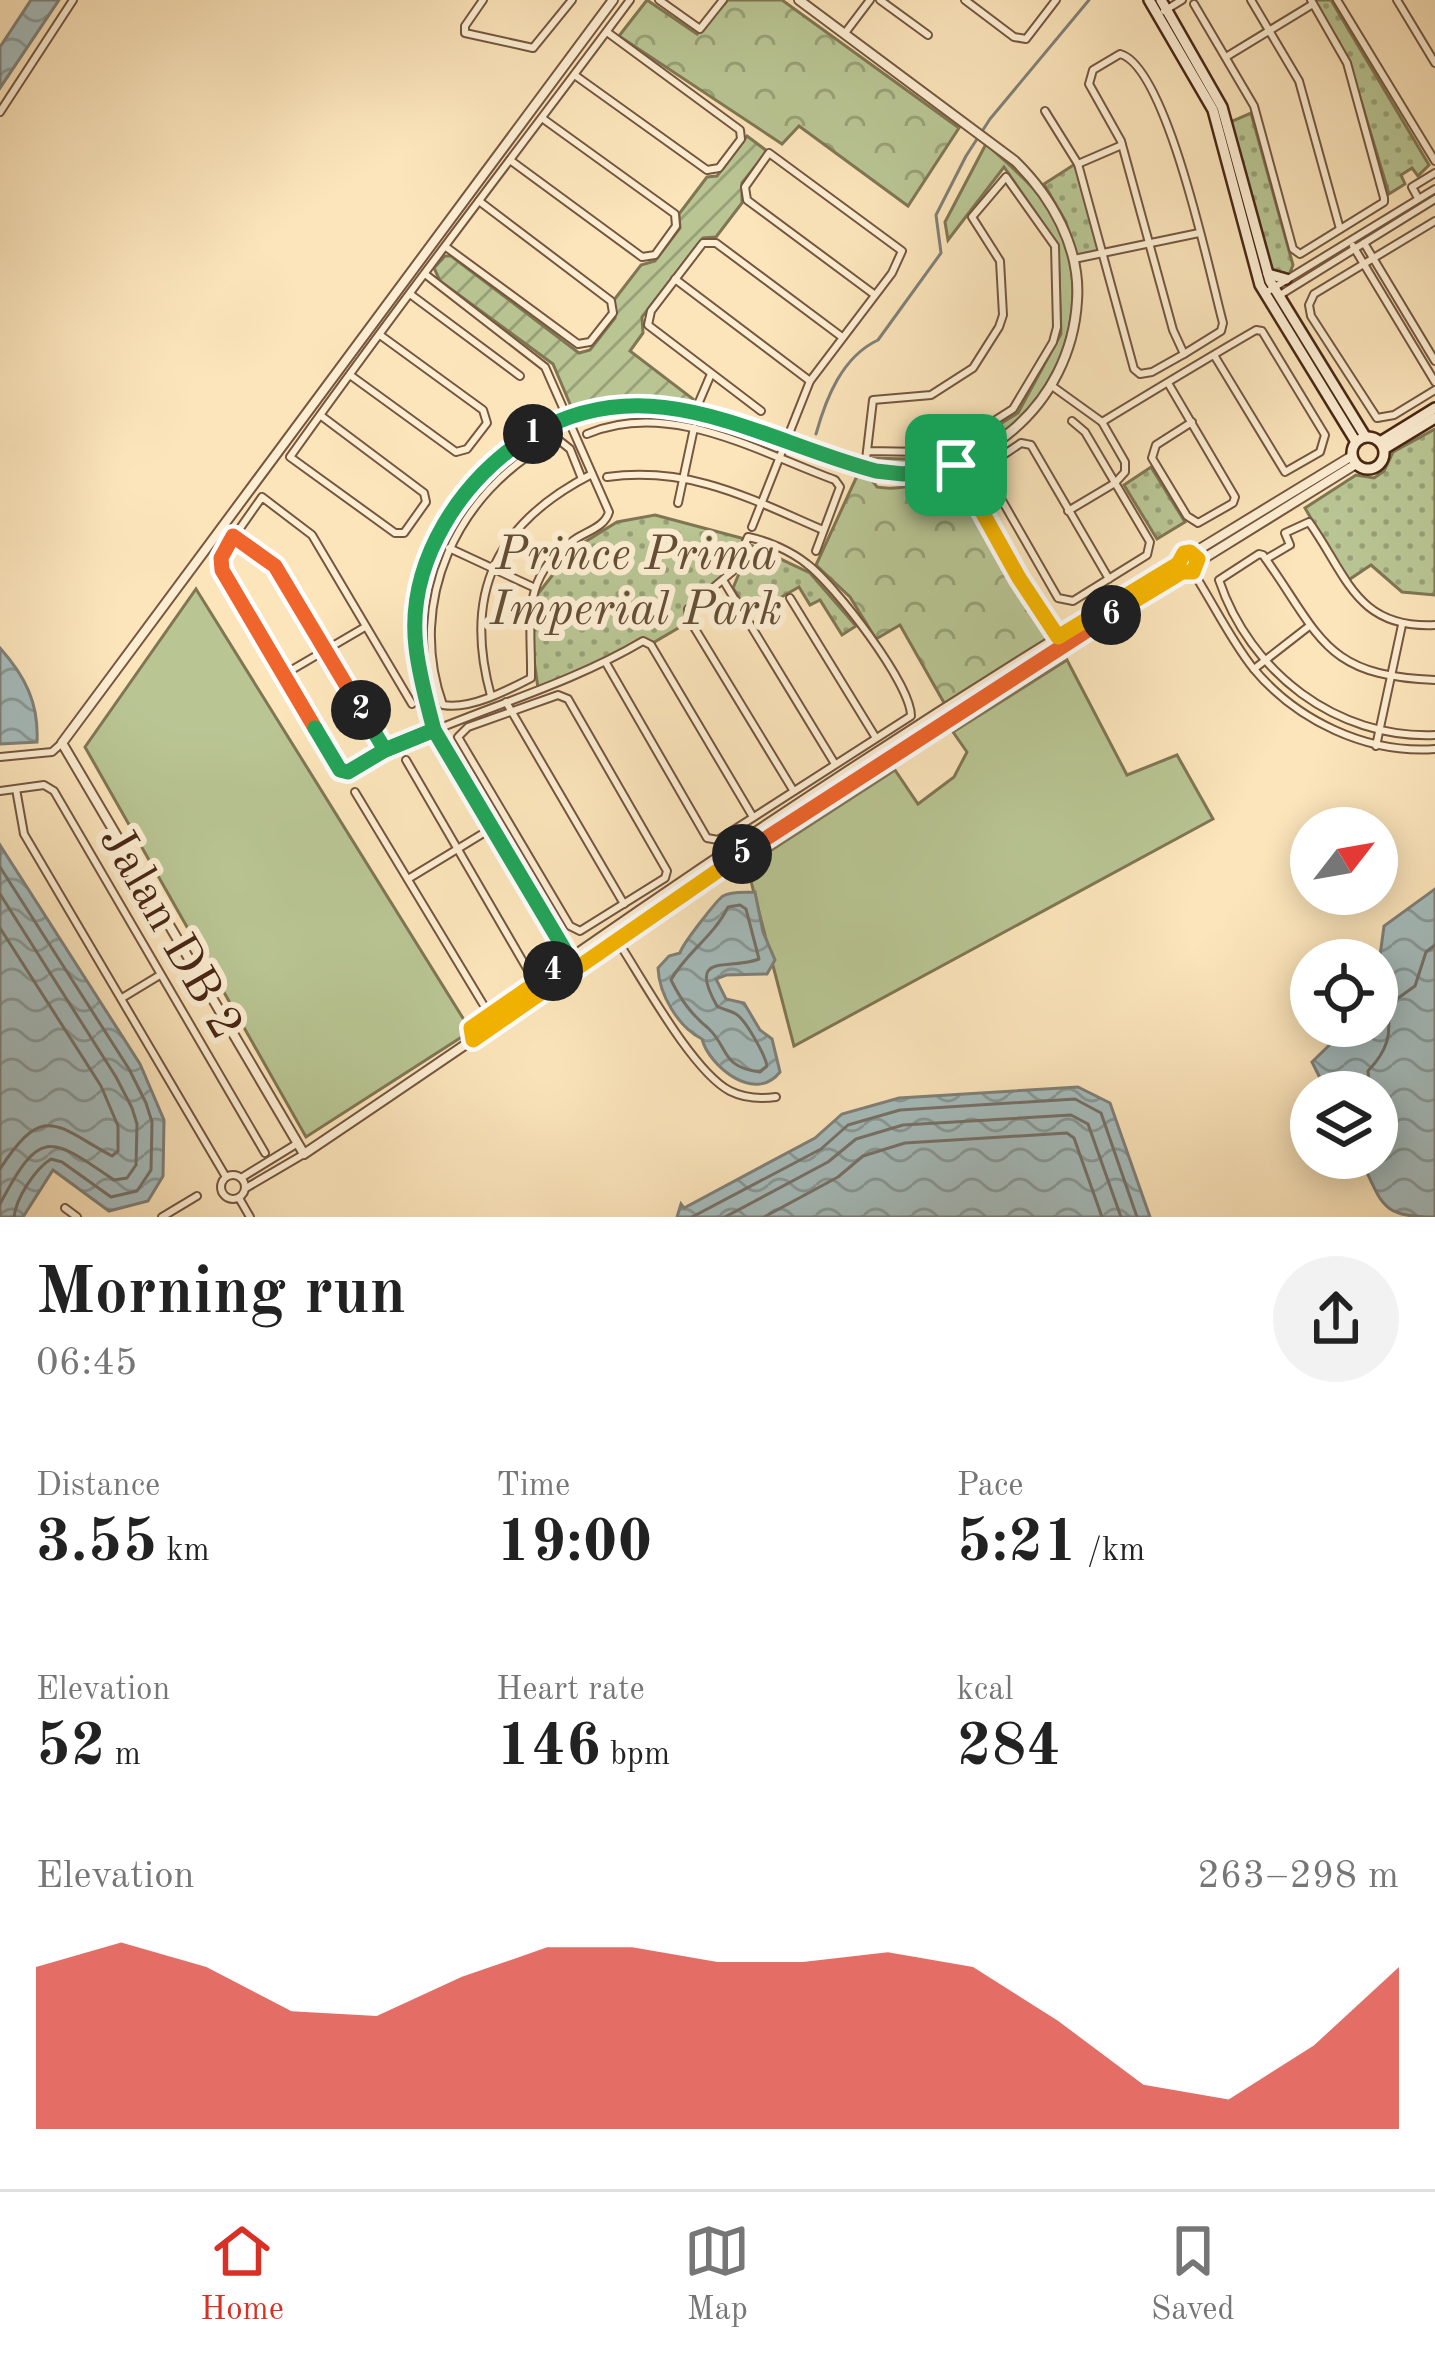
<!DOCTYPE html>
<meta charset="utf-8">
<style>
body{margin:0;font-family:"Old Standard TT",serif;background:#f2f2f2;color:#222;height:100vh;display:flex;flex-direction:column;font-size:45px;white-space:nowrap}
*{box-sizing:border-box;margin:0}
p{font-size:39px;color:#767676}
.icon{flex:none;width:66px;height:66px;fill:none;stroke:currentColor;stroke-width:2;stroke-linecap:round;stroke-linejoin:round}
.map{position:relative;height:1217px;overflow:hidden}
.sheet{display:flex;flex-direction:column;background:#fff;flex:1}
.sheet>*{flex:none}
.needle{width:78px;rotate:59deg}
.controls{position:absolute;left:1290px;top:807px;display:grid;gap:24px}
.controls a{display:grid;place-items:center;width:108px;height:108px;border-radius:50%;background:#fff;box-shadow:0 6px 30px #0003;font-size:60px}
.pin{position:absolute;display:grid;place-items:center;width:102px;height:102px;color:#fff;margin:-51px;border-radius:24px;box-shadow:0 6px 18px #0006}
.km{position:absolute;width:60px;height:60px;margin:-30px;border-radius:50%;background:#222;color:#fff;font-size:33px;line-height:60px;text-align:center}
.round{display:grid;place-items:center;flex:none;width:126px;height:126px;border-radius:63px;background:#f2f2f2}
.headline{display:flex;align-items:center;justify-content:space-between;height:204px;padding:0 36px}
h1{font-size:66px;font-weight:800;line-height:90px}
.figures{display:grid;grid-template-columns:repeat(3,1fr);gap:18px;height:204px;padding:12px 36px}
.figures div{display:grid;align-content:center}
.figures b{font-size:60px;font-weight:800}
.figures small{font-size:33px;font-weight:400}
.figures p{font-size:33px}
.chart{height:336px;padding:24px 36px}
.chart p{display:flex;justify-content:space-between}
.chart svg{width:100%;height:216px;margin-top:12px;fill:#d93025;opacity:.7}
.tabs{display:flex;justify-content:space-around;align-items:center;height:168px;border-top:3px solid #e0e0e0;background:#fff;font-size:33px;color:#767676}
.tabs a{display:grid;justify-items:center;gap:6px}
.tabs .current{color:#d93025}
.map>svg:first-child{display:block}
</style>
<div class="map">
<svg width="1435" height="1217" viewBox="0 0 1435 1217">
<defs>
<pattern id="forest-crowns" width="20" height="18" patternUnits="userSpaceOnUse" patternTransform="scale(3)"><rect width="20" height="18" fill="#b9c694"/><path d="M2 6a3 3 0 1 1 6 0M12 15a3 3 0 1 1 6 0" fill="none" stroke="#98a178"/></pattern>
<pattern id="park-dots" width="8" height="8" patternUnits="userSpaceOnUse" patternTransform="scale(3)"><rect width="8" height="8" fill="#b9c694"/><path d="M2 2h.1M6 6h.1" fill="none" stroke="#98a178" stroke-width="1.8" stroke-linecap="round"/></pattern>
<pattern id="garden-furrows" width="10" height="10" patternUnits="userSpaceOnUse" patternTransform="scale(3)"><rect width="10" height="10" fill="#b9c694"/><path d="M-1 1l2-2M0 10L10 0M9 11l2-2" fill="none" stroke="#98a178"/></pattern>
<pattern id="water-waves" width="16" height="10" patternUnits="userSpaceOnUse" patternTransform="scale(3)"><rect width="16" height="10" fill="#a5bcbc"/><path d="M0 5q4-4 8 0t8 0" fill="none" stroke="#889998"/></pattern>
</defs>
<rect width="100%" height="100%" fill="#fce5bb"/>
<filter id="stains"><feTurbulence type="fractalNoise" baseFrequency=".00167" numOctaves="4"/><feColorMatrix values="0 0 0 0 .2 0 0 0 0 .09 0 0 0 0 .02 0 0 0 .5 -.17"/></filter>
<radialGradient id="worn" r=".72"><stop offset=".6" stop-color="#630" stop-opacity="0"/><stop offset="1" stop-color="#630" stop-opacity=".3"/></radialGradient>
<g fill="#b9c694" stroke="#807654" stroke-width="3">
<path d="M 986,144 C 1017,172 1048,196 1063,236 C 1107,358 998,489 870,467 L 873,458 L 941,460 L 1018,413 L 1061,334 L 1058,245 L 1004,167 L 948,240 L 945,222 Z"/>
<path d="M 196,589 L 471,1031 L 306,1137 L 85,747 Z"/>
<path d="M 1067,660 L 1127,775 L 1177,755 L 1213,819 L 794,1046 L 747,866 L 895,770 L 918,804 L 954,777 L 967,752 L 953,732 Z"/>
</g>
<g fill="url(#forest-crowns)" stroke="#807654" stroke-width="3">
<path d="M 647,0 L 697,34 L 728,0 L 782,0 L 959,128 L 908,206 L 799,126 L 782,144 L 619,36 Z"/>
<path d="M 868,475 L 877,487 C 905,492 926,479 954,478 L 1051,638 L 947,708 L 900,625 L 876,639 L 850,597 L 816,565 L 857,476 Z"/>
</g>
<g fill="url(#park-dots)" stroke="#807654" stroke-width="3">
<path d="M 1313,0 L 1331,0 L 1429,165 L 1418,176 L 1412,168 L 1401,175 L 1405,184 L 1389,194 L 1349,61 Z"/>
<path d="M 1251,113 L 1293,265 L 1289,275 L 1271,273 L 1230,122 Z"/>
<path d="M 1075,164 L 1099,252 L 1076,256 L 1066,222 L 1044,184 Z"/>
<path d="M 1435,429 L 1435,595 L 1402,592 L 1371,565 L 1347,581 L 1305,508 L 1356,475 L 1374,478 L 1384,471 L 1393,452 Z"/>
<path d="M 1151,467 L 1185,522 L 1157,539 L 1124,485 Z"/>
<path d="M 655,515 L 745,539 C 741,548 738,562 733,569 C 717,590 685,592 687,623 L 651,644 L 640,639 L 579,676 L 538,688 L 531,639 L 537,595 L 572,550 L 617,522 Z"/>
<path d="M 751,545 L 810,573 L 856,626 L 842,635 L 820,600 L 810,605 L 799,587 L 750,615 L 733,588 Z"/>
</g>
<path fill="url(#garden-furrows)" stroke="#807654" stroke-width="3" d="M 747,136 L 767,151 L 742,183 L 742,203 L 716,237 L 703,238 L 642,317 L 643,333 L 630,351 L 693,399 L 691,406 L 608,401 L 573,411 L 553,364 L 440,281 L 434,268 L 445,256 L 451,256 L 579,353 L 590,350 L 615,318 L 614,300 L 641,265 L 655,261 L 680,228 L 679,214 L 707,177 L 717,176 Z"/>
<g fill="url(#water-waves)" stroke="#808079" stroke-width="3">
<path d="M 31,0 L 59,0 L 0,88 L 0,47 Z"/>
<path d="M 0,648 C 25,676 39,703 37,742 L 0,744 Z"/>
<path d="M 0,845 L 140,1064 L 164,1120 L 163,1176 L 148,1201 L 109,1211 L 53,1170 L 23,1217 L 0,1217 Z"/>
<path d="M 1435,889 L 1435,1217 C 1379,1217 1383,1204 1360,1158 L 1377,1158 L 1377,1092 L 1327,1092 L 1312,1062 L 1349,1026 L 1377,1026 L 1377,978 L 1384,926 Z"/>
<path d="M 755,892 L 763,932 L 775,960 L 767,974 L 726,975 L 716,979 L 726,999 L 744,1003 L 760,1030 L 772,1039 L 780,1072 C 755,1104 709,1066 702,1039 C 678,1027 659,994 658,968 L 669,956 L 680,953 C 682,944 718,899 723,896 C 732,891 746,893 755,892 Z"/>
<path d="M 1078,1087 L 1110,1103 L 1150,1217 L 677,1217 L 681,1204 L 684,1208 L 815,1138 L 842,1114 L 899,1098 Z"/>
</g>
<g fill="none" stroke-linecap="round" stroke-linejoin="round">
<g stroke="#767168" stroke-width="3">
<path d="M 0,867 L 129,1069 L 146,1103 L 152,1122 L 151,1170 L 137,1191 L 111,1197 L 62,1162 L 51,1159 C 35,1169 16,1198 14,1217"/>
<path d="M 0,894 L 116,1077 L 132,1108 L 137,1124 L 136,1165 L 127,1178 L 114,1180 C 49,1135 40,1128 0,1204"/>
<path d="M 740,905 L 746,909 L 759,959 C 729,971 686,951 717,1006 C 723,1010 730,1010 736,1014 C 746,1020 765,1055 767,1066 L 760,1072 C 720,1067 729,1047 708,1028 C 691,1014 681,1000 671,980 C 685,954 714,936 728,907 Z"/>
<path d="M 0,928 L 101,1086 L 118,1126 L 118,1151 L 112,1156 C 56,1126 44,1101 0,1169"/>
<path d="M 1370,1092 L 1368,1071 C 1388,1050 1392,1034 1387,1006 L 1415,986 L 1426,952 L 1435,945"/>
<path d="M 692,1217 L 821,1149 L 848,1125 L 900,1110 L 1075,1099 L 1101,1113 L 1137,1217"/>
<path d="M 725,1217 L 828,1162 L 856,1139 L 903,1125 L 1071,1115 L 1088,1124 L 1121,1217"/>
<path d="M 764,1217 L 838,1177 L 863,1156 L 905,1143 L 1067,1133 L 1074,1138 L 1102,1217"/>
</g>
<path stroke="#808079" stroke-width="3" d="M 816,434 C 826,398 842,357 878,340 L 941,253 L 936,215 L 966,156 L 990,119 L 1089,0"/>
<defs>
<g id="minor">
<path d="M 483,0 L 465,26 L 465,33 L 533,48 L 572,0"/>
<path d="M 659,0 L 700,29 L 723,0"/>
<path d="M 880,0 L 928,35"/>
<path d="M 965,0 L 1014,37 L 1026,39 L 1056,0"/>
<path d="M 1251,0 L 1299,81 L 1340,229"/>
<path d="M 1337,0 L 1435,161"/>
<path d="M 1397,0 L 1435,63"/>
<path d="M 1194,4 L 1254,106 L 1293,249 L 1300,254 L 1384,202 L 1384,198 L 1347,63 L 1311,0"/>
<path d="M 1164,11 L 1182,0"/>
<path d="M 845,33 L 870,0"/>
<path d="M 1120,54 C 1167,66 1210,275 1223,323 L 1221,331 L 1184,354 L 1173,330 L 1121,141 L 1089,84 L 1093,70 Z"/>
<path d="M 1226,57 L 1313,4"/>
<path d="M 576,76 L 707,170 L 719,168 L 741,139 L 740,130 L 607,32"/>
<path d="M 1045,111 L 1078,164 L 1134,369 L 1140,374 L 1152,372 L 1184,354"/>
<path d="M 0,112 L 73,0"/>
<path d="M 510,160 L 642,257 L 655,255 L 676,226 L 675,214 L 542,118"/>
<path d="M 1078,164 L 1122,145"/>
<path d="M 1418,198 L 1412,187 L 1435,173"/>
<path d="M 1435,221 L 1314,294 L 1309,305 L 1311,316 L 1377,418 L 1394,415 L 1435,390"/>
<path d="M 1364,243 L 1435,361"/>
<path d="M 1353,246 L 1435,382"/>
<path d="M 446,247 L 578,344 L 590,342 L 613,313 L 611,301 L 479,201"/>
<path d="M 1074,259 L 1199,233"/>
<path d="M 425,274 L 545,367 L 609,512 C 605,527 587,531 574,540 C 519,577 532,622 531,678 C 508,690 470,710 443,705 C 406,602 457,492 551,442 L 560,441 L 570,449 L 582,479"/>
<path d="M 675,279 L 810,381"/>
<path d="M 1265,293 L 1435,189"/>
<path d="M 410,294 L 520,376"/>
<path d="M 1280,295 L 1435,199"/>
<path d="M 350,375 L 456,452 L 467,449 L 487,423 L 483,410 L 380,335"/>
<path d="M 1168,383 L 1235,497 L 1233,503 L 1198,523 L 1187,516 L 1152,458 L 1156,445 L 1192,422"/>
<path d="M 1052,386 L 1102,422 C 1153,391 1204,360 1256,330 L 1262,331 L 1325,435 L 1320,452 L 1285,472 L 1214,355"/>
<path d="M 696,409 L 711,374"/>
<path d="M 761,411 L 648,325 L 651,311 L 703,243 L 716,243 L 842,337"/>
<path d="M 320,415 L 424,493 L 426,502 L 404,533 L 395,533 L 290,457 C 400,302 517,152 630,0"/>
<path d="M 1072,421 L 1085,432 L 1150,542 L 1147,555 L 1073,601 L 1058,598 L 988,476 L 990,464 L 1021,443 L 1031,445 L 1109,579"/>
<path d="M 587,434 C 670,399 758,452 835,480 L 840,487 L 816,551"/>
<path d="M 865,468 L 873,400 L 931,395 L 973,368 L 999,327 L 1003,315 L 1000,261 L 972,217 L 1006,177 L 1055,246 L 1057,327 L 1053,342 L 1013,409 L 958,444 L 926,452 L 867,451"/>
<path d="M 607,477 C 690,466 749,498 823,530"/>
<path d="M 678,503 L 694,428"/>
<path d="M 1068,511 L 1115,483 L 1125,472 L 1125,462 L 1102,422"/>
<path d="M 752,527 L 810,381 L 892,273 L 902,251 L 769,153 L 745,187 L 747,200 L 875,295"/>
<path d="M 233,536 L 275,565 L 385,750"/>
<path d="M 449,548 L 533,587"/>
<path d="M 1266,559 L 1290,545 L 1285,533 L 1309,522 C 1347,575 1356,629 1435,625"/>
<path d="M 1193,572 C 1213,603 1230,639 1253,668 C 1297,721 1367,754 1435,749"/>
<path d="M 723,580 L 835,764"/>
<path d="M 790,598 L 876,738"/>
<path d="M 606,663 L 707,838 L 718,840 L 911,716 C 911,684 835,585 807,564 C 791,551 768,541 748,537 L 733,571 L 688,609 L 689,619 L 793,790"/>
<path d="M 1254,669 L 1308,627"/>
<path d="M 283,675 L 365,627"/>
<path d="M 1435,680 C 1323,676 1321,636 1263,555 L 1259,554 L 1219,580 C 1250,672 1336,739 1435,735"/>
<path d="M 558,695 L 568,699 L 667,871 L 665,878 L 580,931 L 570,926 L 458,737 L 468,727 Z"/>
<path d="M 491,696 C 462,591 498,522 592,474"/>
<path d="M 506,702 L 624,904"/>
<path d="M 412,704 L 312,535 L 262,497 L 224,551 L 222,570 L 340,770 L 348,772 C 442,717 550,696 643,641 L 651,645 L 753,817"/>
<path d="M 1376,746 L 1402,625"/>
<path d="M 0,757 L 52,752 L 62,743"/>
<path d="M 406,760 L 529,972"/>
<path d="M 16,789 L 24,834 L 226,1177"/>
<path d="M 0,791 L 44,785 L 54,791 L 265,1153"/>
<path d="M 355,792 L 483,1004"/>
<path d="M 408,879 L 492,828"/>
<path d="M 617,940 C 642,978 692,1071 730,1091 C 744,1098 761,1099 776,1097"/>
<path d="M 122,998 L 160,975"/>
<circle cx="233" cy="1187" r="12"/>
<path d="M 241,1178 L 298,1143"/>
<path d="M 246,1188 L 304,1154"/>
<path d="M 239,1198 L 250,1217"/>
<path d="M 65,1208 L 77,1217"/>
<path d="M 162,1217 L 197,1196"/>
</g>
<g id="tertiary">
<path d="M 613,0 L 62,743 L 304,1154 C 596,958 882,754 1182,572"/>
<path d="M 956,465 L 1019,578 L 1059,638"/>
<circle cx="1188" cy="563" r="11"/>
<path d="M 1193,553 L 1352,456"/>
<path d="M 1198,562 L 1356,464"/>
<path d="M 570,959 L 434,730 C 425,693 411,651 416,612 C 430,487 541,398 665,406 C 738,411 806,453 876,471 C 979,484 1071,405 1077,301 C 1081,248 1051,196 1015,161 L 799,0"/>
<path d="M 473,1040 L 471,1028 C 700,865 937,709 1177,564"/>
</g>
<g id="secondary">
<path d="M 1149,0 L 1213,110 L 1260,285 L 1356,442"/>
<path d="M 1161,0 L 1222,107 L 1270,281 L 1365,436"/>
<path d="M 1268,274 L 1286,279"/>
<circle cx="1368" cy="453" r="16"/>
<path d="M 1380,442 L 1435,408"/>
<path d="M 1384,449 L 1435,418"/>
</g>
</defs>
<use href="#minor" stroke="#75563e" stroke-width="10"/>
<use href="#tertiary" stroke="#75563e" stroke-width="12"/>
<use href="#secondary" stroke="#482615" stroke-width="14"/>
<use href="#minor" stroke="#fdeed3" stroke-width="6"/>
<use href="#tertiary" stroke="#fdeed3" stroke-width="8"/>
<use href="#secondary" stroke="#fdeed3" stroke-width="9"/>
</g>
<g fill="none" stroke-linecap="round" stroke-linejoin="round">
<defs>
<path id="split-1" d="M 533,434 C 652,365 759,440 876,471 L 903,474 L 956,465"/>
<path id="split-2" d="M 361,710 L 385,750 L 434,730 C 427,703 419,675 416,647 C 406,562 462,476 533,434"/>
<path id="split-3" d="M 315,728 L 222,570 L 221,558 L 233,536 L 275,566 L 361,710"/>
<path id="split-4" d="M 315,728 L 340,770 L 348,772 L 385,750 L 434,730 L 570,959 L 553,971"/>
<path id="split-5" d="M 553,971 L 471,1028 L 473,1040 L 742,854"/>
<path id="split-6" d="M 742,854 L 1111,615"/>
<path id="split-7" d="M 956,465 L 1019,578 L 1058,637 L 1178,564 L 1184,553 L 1190,552 L 1198,559 L 1193,572 L 1182,572 L 1111,615"/>
</defs>
<use href="#split-1" stroke="#fff" stroke-width="24"/>
<use href="#split-2" stroke="#fff" stroke-width="24"/>
<use href="#split-3" stroke="#fff" stroke-width="24"/>
<use href="#split-4" stroke="#fff" stroke-width="24"/>
<use href="#split-5" stroke="#fff" stroke-width="24"/>
<use href="#split-6" stroke="#fff" stroke-width="24"/>
<use href="#split-7" stroke="#fff" stroke-width="24"/>
<use href="#split-1" stroke="#22a559" stroke-width="15"/>
<use href="#split-2" stroke="#22a559" stroke-width="15"/>
<use href="#split-3" stroke="#f0652b" stroke-width="15"/>
<use href="#split-4" stroke="#22a559" stroke-width="15"/>
<use href="#split-5" stroke="#f5b400" stroke-width="15"/>
<use href="#split-6" stroke="#f0652b" stroke-width="15"/>
<use href="#split-7" stroke="#f5b400" stroke-width="15"/>
</g>
<g text-anchor="middle" stroke-width="12" stroke-linejoin="round" paint-order="stroke">
<g font-size="48" font-style="italic" fill="#644e35" stroke="#fdeed3">
<text x="636" y="569">Prince Prima<tspan x="636" dy="55">Imperial Park</tspan></text>
</g>
<g font-size="48" fill="#482615" stroke="#fdeed3">
<text transform="translate(173 931) rotate(60)" y="17">Jalan DB 2</text>
</g>
</g>
<rect width="100%" height="100%" filter="url(#stains)"/>
<rect width="100%" height="100%" fill="url(#worn)"/>
</svg>
<div class="controls">
<a><svg class="needle" viewBox="-14 -14 28 28"><path d="M0-13l5 13h-10z" fill="#e53935"/><path d="M0 13l5-13h-10z" fill="#767676"/></svg></a>
<a><svg class="icon" aria-label="locate" viewBox="0 0 24 24"><circle cx="12" cy="12" r="6"/><path d="M12 2v4M12 18v4M2 12h4M18 12h4"/></svg></a>
<a><svg class="icon" aria-label="layers" viewBox="0 0 24 24"><path d="M12 4l9 5-9 5-9-5zM3 14l9 5 9-5"/></svg></a>
</div>
<div class="pin" style="left:956px;top:465px;background:#1e9e55"><svg class="icon" aria-label="arrive" viewBox="0 0 24 24"><path d="M6 21V4h12l-3 4 3 4H6"/></svg></div>
<b class="km" style="left:533px;top:434px">1</b>
<b class="km" style="left:361px;top:710px">2</b>
<b class="km" style="left:553px;top:971px">4</b>
<b class="km" style="left:742px;top:854px">5</b>
<b class="km" style="left:1111px;top:615px">6</b>
</div>
<section class="sheet">
<div class="headline"><div><h1>Morning run</h1><p>06:45</p></div><a class="round"><svg class="icon" aria-label="share" viewBox="0 0 24 24"><path d="M12 15V3M7 8l5-5 5 5M5 13v7h14v-7"/></svg></a></div>
<div class="figures">
<div><p>Distance</p><b>3.55<small> km</small></b></div>
<div><p>Time</p><b>19:00</b></div>
<div><p>Pace</p><b>5:21<small> /km</small></b></div>
</div>
<div class="figures">
<div><p>Elevation</p><b>52<small> m</small></b></div>
<div><p>Heart rate</p><b>146<small> bpm</small></b></div>
<div><p>kcal</p><b>284</b></div>
</div>
<div class="chart"><p><span>Elevation</span>263–298 m</p>
<svg viewBox="0 0 160 44" preserveAspectRatio="none"><path d="M0 44V11L10 6L20 11L30 20L40 21L50 13L60 7L70 7L80 10L90 10L100 8L110 11L120 22L130 35L140 38L150 27L160 11V44z"/></svg>
</div>
</section>
<nav class="tabs">
<a class="current"><svg class="icon" aria-label="home" viewBox="0 0 24 24"><path d="M3 11l9-7 9 7M6 9v11h12V9"/></svg>Home</a>
<a><svg class="icon" aria-label="map" viewBox="0 0 24 24"><path d="M3 6l6-2 6 2 6-2v14l-6 2-6-2-6 2zM9 4v14M15 6v14"/></svg>Map</a>
<a><svg class="icon" aria-label="saved" viewBox="0 0 24 24"><path d="M7 4h10v16l-5-4-5 4z"/></svg>Saved</a>
</nav>
